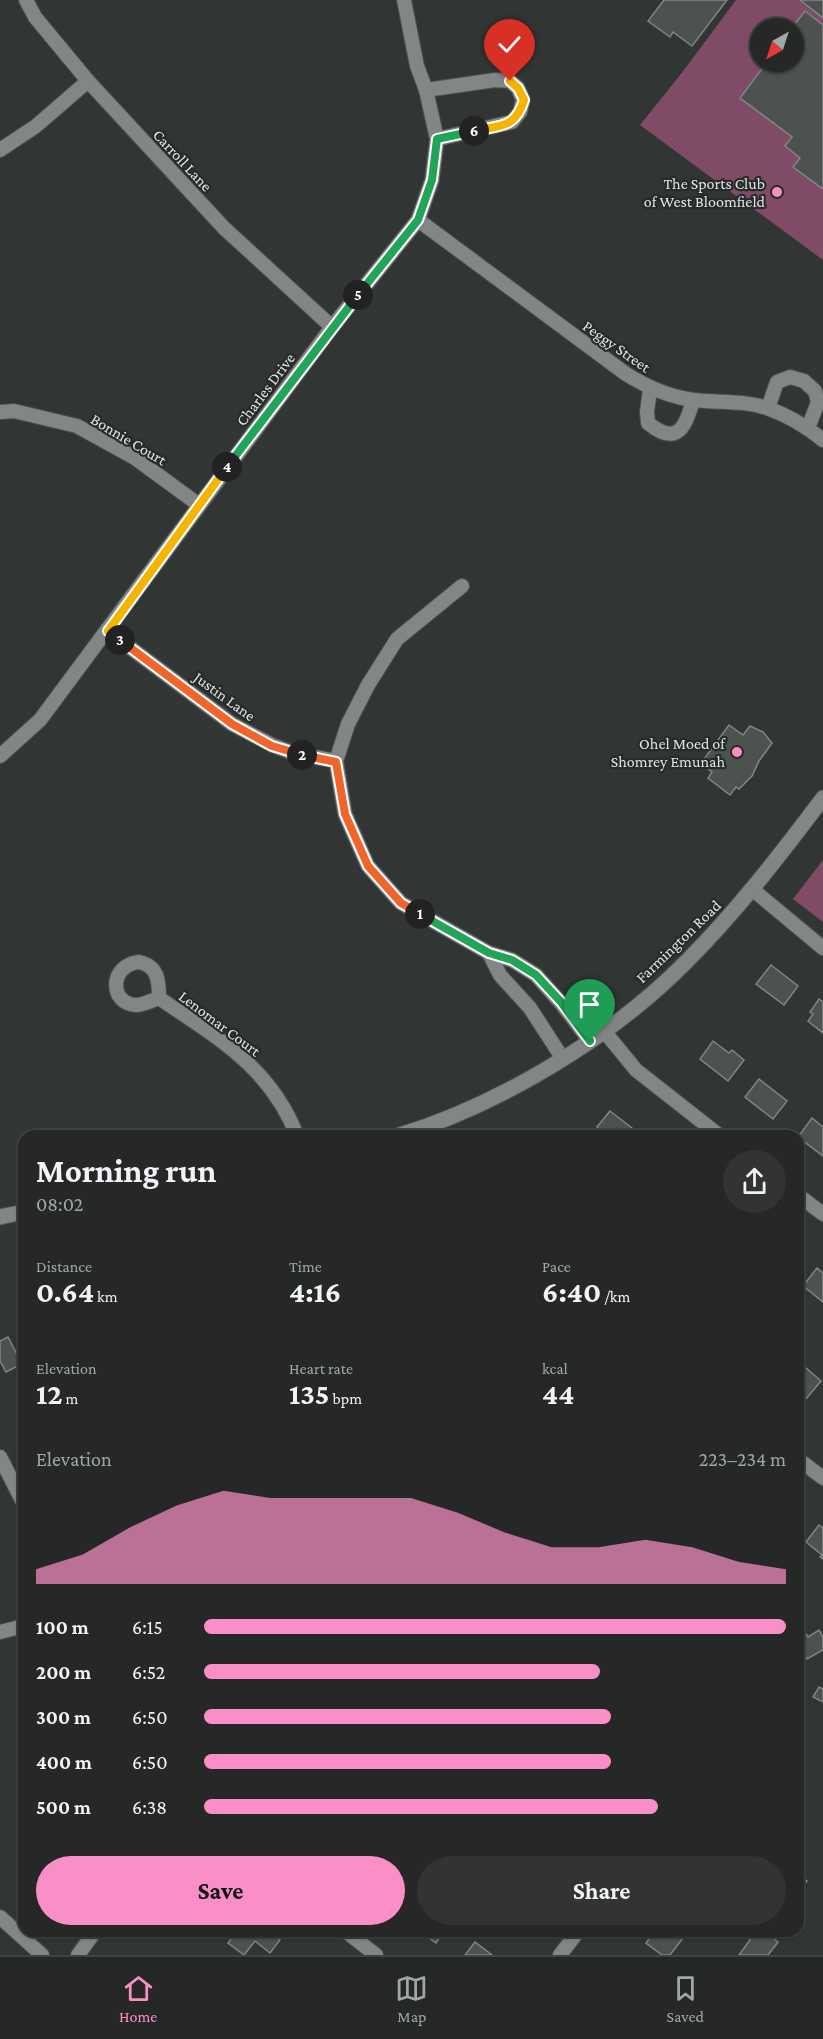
<!DOCTYPE html>
<meta charset="utf-8">
<style>
body{margin:0;font-family:"Crimson Pro",serif;background:#313432;color:#f1f3f6;height:100vh;display:flex;flex-direction:column;font-size:22px;white-space:nowrap}
*{box-sizing:border-box;margin:0}
p{font-size:20px;color:#a3a6a7}
.icon{flex:none;width:33px;height:33px;fill:none;stroke:currentColor;stroke-width:2;stroke-linecap:round;stroke-linejoin:round}
.map{position:relative;flex:1;overflow:hidden}
.side{position:absolute;left:18px;top:1130px;width:786px;height:807px;display:flex;flex-direction:column;background:#252826;border-radius:18px;box-shadow:0 2px 4px #0004,0 0 0 2px #424443}
.side>*{flex:none}
.needle{width:39px;rotate:219deg}
.controls{position:absolute;left:750px;top:18px;display:grid;gap:12px}
.controls a{display:grid;place-items:center;width:54px;height:54px;border-radius:50%;background:#252826;box-shadow:0 2px 4px #0004,0 0 0 2px #424443;font-size:30px}
.pin{position:absolute;display:grid;place-items:center;width:51px;height:51px;color:#fff;margin:-62px -26px;border-radius:50% 50% 50% 0;rotate:-45deg;box-shadow:0 0 6px #0007}
.pin .icon{rotate:45deg}
.km{position:absolute;width:30px;height:30px;margin:-15px;border-radius:50%;background:#222;color:#fff;font-size:16px;line-height:30px;text-align:center}
.round{display:grid;place-items:center;flex:none;width:63px;height:63px;border-radius:32px;background:#313432}
.summary{display:flex;align-items:center;justify-content:space-between;height:102px;padding:0 18px}
h1{font-size:33px;font-weight:700;line-height:45px}
.metrics{display:grid;grid-template-columns:repeat(3,1fr);gap:9px;height:102px;padding:6px 18px}
.metrics div{display:grid;align-content:center}
.metrics b{font-size:30px;font-weight:700}
.metrics small{font-size:16px;font-weight:400}
.metrics p{font-size:16px}
.chart{height:168px;padding:12px 18px}
.chart p{display:flex;justify-content:space-between}
.chart svg{width:100%;height:108px;margin-top:6px;fill:#fa8fc7;opacity:.7}
.cta{display:flex;gap:12px;margin-top:auto;padding:12px 18px}
.cta a{flex:1;height:69px;border-radius:36px;background:#fa8fc7;color:#111;font-size:24px;font-weight:700;line-height:69px;text-align:center}
.cta a+a{background:#313432;color:#f1f3f6}
ul{padding:0 18px;list-style:none;font-size:20px}
li{display:grid;grid-template-columns:96px 72px 1fr;align-items:center;height:45px}
li i{height:15px;border-radius:8px;background:#fa8fc7}
.tabs{display:flex;justify-content:space-around;align-items:center;height:84px;border-top:2px solid #424443;background:#252826;font-size:16px;color:#a3a6a7}
.tabs a{display:grid;justify-items:center;gap:3px}
.tabs .current{color:#fa8fc7}
.map>svg:first-child{display:block}
</style>
<div class="map">
<svg width="823" height="1955" viewBox="0 0 823 1955">
<rect width="100%" height="100%" fill="#313533"/>
<g fill="#804b66" fill-rule="evenodd">
<path d="M 736,0 L 823,0 L 823,260 L 640,125 L 684,70 ZM 760,28 L 794,28 L 794,62 L 760,62 Z"/>
<path d="M 823,860 L 823,922 L 793,899 Z"/>
</g>
<g fill="#4d5150" stroke="#818584" stroke-width="1.5">
<path d="M 664,0 L 727,0 L 692,46 L 673,32 L 670,37 L 648,21 Z"/>
<path d="M 800,0 L 823,0 L 823,18 Z"/>
<path d="M 805,11 L 823,25 L 823,189 L 793,167 L 800,158 L 785,146 L 792,137 L 740,98 L 767,62 L 794,62 L 794,28 L 792,28 Z"/>
<path d="M 729,725 L 743,735 L 750,726 L 763,732 L 772,743 L 759,761 L 752,776 L 739,789 L 736,787 L 730,795 L 708,778 L 712,772 L 701,763 Z"/>
<path d="M 771,965 L 798,986 L 784,1005 L 756,984 Z"/>
<path d="M 819,999 L 823,1002 L 823,1033 L 808,1021 L 813,1014 L 810,1012 Z"/>
<path d="M 713,1041 L 729,1053 L 732,1050 L 744,1060 L 728,1081 L 700,1059 Z"/>
<path d="M 759,1079 L 787,1101 L 773,1119 L 745,1097 Z"/>
<path d="M 610,1111 L 637,1132 L 635,1136 L 608,1136 L 597,1127 Z"/>
<path d="M 812,1118 L 823,1127 L 823,1156 L 798,1137 Z"/>
<path d="M 817,1268 L 823,1273 L 823,1302 L 803,1286 Z"/>
<path d="M 8,1337 L 22,1364 L 6,1372 L 0,1361 L 0,1341 Z"/>
<path d="M 798,1361 L 821,1381 L 805,1400 L 798,1394 Z"/>
<path d="M 819,1525 L 823,1528 L 823,1559 L 820,1557 L 822,1555 L 806,1542 Z"/>
<path d="M 798,1622 L 808,1637 L 819,1630 L 823,1637 L 823,1650 L 807,1659 L 803,1652 L 798,1655 Z"/>
<path d="M 819,1687 L 823,1689 L 823,1702 L 813,1697 Z"/>
<path d="M 798,1874 L 807,1881 L 798,1894 Z"/>
<path d="M 237,1930 L 267,1930 L 280,1940 L 270,1953 L 255,1941 L 244,1955 L 228,1943 Z"/>
<path d="M 418,1930 L 445,1930 L 436,1943 Z"/>
<path d="M 655,1930 L 689,1930 L 670,1955 L 662,1955 L 646,1943 Z"/>
<path d="M 757,1930 L 764,1930 L 778,1942 L 768,1955 L 739,1955 Z"/>
<path d="M 475,1942 L 492,1955 L 465,1955 Z"/>
</g>
<g fill="none" stroke-linecap="round" stroke-linejoin="round">
<defs>
<g id="street">
<path d="M 26,0 L 35,17 L 88,81 L 224,228 L 332,327"/>
<path d="M 426,90 L 495,80 L 510,81 L 518,88 L 523,100 L 520,112 L 512,122 L 437,139"/>
<path d="M 0,150 L 36,126 L 88,81"/>
<path d="M 418,220 L 626,374 C 647,387 669,397 694,400 C 719,403 743,400 767,408 C 787,415 807,427 823,440"/>
<path d="M 650,389 L 647,412 L 648,423 C 677,447 686,427 693,400"/>
<path d="M 768,408 L 777,382 L 790,377 L 804,381 L 815,391 L 818,402 L 808,428"/>
<path d="M 0,412 L 14,411 L 77,426 L 135,458 L 199,505"/>
<path d="M 462,586 L 397,639 L 368,685 L 348,724 L 336,761 L 345,814 L 368,866 L 401,903 L 489,953 L 512,960 L 536,975 L 561,1003 L 590,1041"/>
<path d="M 108,631 L 232,724 L 272,745 L 293,753 L 336,761"/>
<path d="M 0,756 L 40,720 L 332,327 L 418,220 L 432,180 L 437,139 L 426,90 L 417,66 L 404,0"/>
<path d="M 752,889 L 823,948"/>
<path d="M 489,953 L 500,975 L 530,1008 L 563,1059"/>
<path d="M 139,962 C 158,966 159,981 159,998 C 152,1000 144,1005 136,1005 C 109,1004 109,965 139,962 Z"/>
<path d="M 159,998 C 216,1037 271,1067 297,1136"/>
<path d="M 604,1031 L 636,1070 L 720,1136"/>
<path d="M 798,1195 L 823,1214"/>
<path d="M 0,1457 L 24,1504"/>
<path d="M 798,1459 L 823,1478"/>
<path d="M 0,1632 L 24,1626"/>
<path d="M 0,1917 L 42,1955"/>
<path d="M 344,1930 L 376,1955"/>
<path d="M 78,1955 L 96,1930"/>
<path d="M 560,1955 L 579,1930"/>
</g>
<g id="secondary">
<path d="M 397,1136 C 498,1106 612,1037 686,962 C 737,911 780,855 823,798"/>
<path d="M 0,1217 L 24,1212"/>
</g>
</defs>
<use href="#street" stroke="#4d504f" stroke-width="16"/>
<use href="#secondary" stroke="#4d504f" stroke-width="17"/>
<use href="#street" stroke="#828685" stroke-width="14"/>
<use href="#secondary" stroke="#828685" stroke-width="15"/>
</g>
<g fill="none" stroke-linecap="round" stroke-linejoin="round">
<defs>
<path id="split-1" d="M 420,914 L 489,953 L 512,960 L 536,975 L 561,1002 L 590,1041"/>
<path id="split-2" d="M 302,755 L 336,762 L 345,814 L 368,866 L 401,903 L 420,914"/>
<path id="split-3" d="M 120,640 L 232,724 L 272,746 L 302,755"/>
<path id="split-4" d="M 120,640 L 108,631 L 227,467"/>
<path id="split-5" d="M 227,467 L 358,295"/>
<path id="split-6" d="M 358,295 L 418,220 L 432,180 L 437,139 L 474,131"/>
<path id="split-7" d="M 474,131 C 500,125 515,129 524,100 L 518,88 L 510,81"/>
</defs>
<use href="#split-1" stroke="#fff" stroke-width="12"/>
<use href="#split-2" stroke="#fff" stroke-width="12"/>
<use href="#split-3" stroke="#fff" stroke-width="12"/>
<use href="#split-4" stroke="#fff" stroke-width="12"/>
<use href="#split-5" stroke="#fff" stroke-width="12"/>
<use href="#split-6" stroke="#fff" stroke-width="12"/>
<use href="#split-7" stroke="#fff" stroke-width="12"/>
<use href="#split-1" stroke="#22a559" stroke-width="8"/>
<use href="#split-2" stroke="#f0652b" stroke-width="8"/>
<use href="#split-3" stroke="#f0652b" stroke-width="8"/>
<use href="#split-4" stroke="#f5b400" stroke-width="8"/>
<use href="#split-5" stroke="#22a559" stroke-width="8"/>
<use href="#split-6" stroke="#22a559" stroke-width="8"/>
<use href="#split-7" stroke="#f5b400" stroke-width="8"/>
</g>
<g fill="#fa8fc7" stroke="#272b29" stroke-width="2">
<circle cx="777" cy="192" r="6"/>
<circle cx="737" cy="752" r="6"/>
</g>
<g text-anchor="middle" stroke-width="4.5" stroke-linejoin="round" paint-order="stroke">
<g font-size="16" fill="#e1e4e3" stroke="#272b29">
<text transform="translate(183 160) rotate(47)" y="6">Carroll Lane</text>
<text transform="translate(617 346) rotate(35)" y="6">Peggy Street</text>
<text transform="translate(265 389) rotate(-53)" y="6">Charles Drive</text>
<text transform="translate(129 439) rotate(31)" y="6">Bonnie Court</text>
<text transform="translate(225 696) rotate(36)" y="6">Justin Lane</text>
<text transform="translate(678 941) rotate(-44)" y="6">Farmington Road</text>
<text transform="translate(220 1023) rotate(37)" y="6">Lenomar Court</text>
</g>
<g font-size="16" fill="#e1e4e3" stroke="#272b29" text-anchor="end">
<text x="765" y="189">The Sports Club<tspan x="765" dy="18">of West Bloomfield</tspan></text>
<text x="725" y="749">Ohel Moed of<tspan x="725" dy="18">Shomrey Emunah</tspan></text>
</g>
</g>
</svg>
<div class="controls">
<a><svg class="needle" viewBox="-14 -14 28 28"><path d="M0-13l5 13h-10z" fill="#e53935"/><path d="M0 13l5-13h-10z" fill="#a3a6a7"/></svg></a>
</div>
<div class="pin" style="left:590px;top:1041px;background:#1e9e55"><svg class="icon" aria-label="arrive" viewBox="0 0 24 24"><path d="M6 21V4h12l-3 4 3 4H6"/></svg></div>
<div class="pin" style="left:510px;top:81px;background:#d93025"><svg class="icon" aria-label="check" viewBox="0 0 24 24"><path d="M5 12l5 5 9-10"/></svg></div>
<b class="km" style="left:420px;top:914px">1</b>
<b class="km" style="left:302px;top:755px">2</b>
<b class="km" style="left:120px;top:640px">3</b>
<b class="km" style="left:227px;top:467px">4</b>
<b class="km" style="left:358px;top:295px">5</b>
<b class="km" style="left:474px;top:131px">6</b>
<section class="side">
<div class="summary"><div><h1>Morning run</h1><p>08:02</p></div><a class="round"><svg class="icon" aria-label="share" viewBox="0 0 24 24"><path d="M12 15V3M7 8l5-5 5 5M5 13v7h14v-7"/></svg></a></div>
<div class="metrics">
<div><p>Distance</p><b>0.64<small> km</small></b></div>
<div><p>Time</p><b>4:16</b></div>
<div><p>Pace</p><b>6:40<small> /km</small></b></div>
</div>
<div class="metrics">
<div><p>Elevation</p><b>12<small> m</small></b></div>
<div><p>Heart rate</p><b>135<small> bpm</small></b></div>
<div><p>kcal</p><b>44</b></div>
</div>
<div class="chart"><p><span>Elevation</span>223–234 m</p>
<svg viewBox="0 0 160 44" preserveAspectRatio="none"><path d="M0 44V38L10 32L20 21L30 12L40 6L50 9L60 9L70 9L80 9L90 15L100 23L110 29L120 29L130 26L140 29L150 35L160 38V44z"/></svg>
</div>
<ul>
<li><b>100 m</b>6:15<i style="width:100%"></i></li>
<li><b>200 m</b>6:52<i style="width:68%"></i></li>
<li><b>300 m</b>6:50<i style="width:70%"></i></li>
<li><b>400 m</b>6:50<i style="width:70%"></i></li>
<li><b>500 m</b>6:38<i style="width:78%"></i></li>
</ul>
<div class="cta"><a>Save</a><a>Share</a></div>
</section>
</div>
<nav class="tabs">
<a class="current"><svg class="icon" aria-label="home" viewBox="0 0 24 24"><path d="M3 11l9-7 9 7M6 9v11h12V9"/></svg>Home</a>
<a><svg class="icon" aria-label="map" viewBox="0 0 24 24"><path d="M3 6l6-2 6 2 6-2v14l-6 2-6-2-6 2zM9 4v14M15 6v14"/></svg>Map</a>
<a><svg class="icon" aria-label="saved" viewBox="0 0 24 24"><path d="M7 4h10v16l-5-4-5 4z"/></svg>Saved</a>
</nav>
